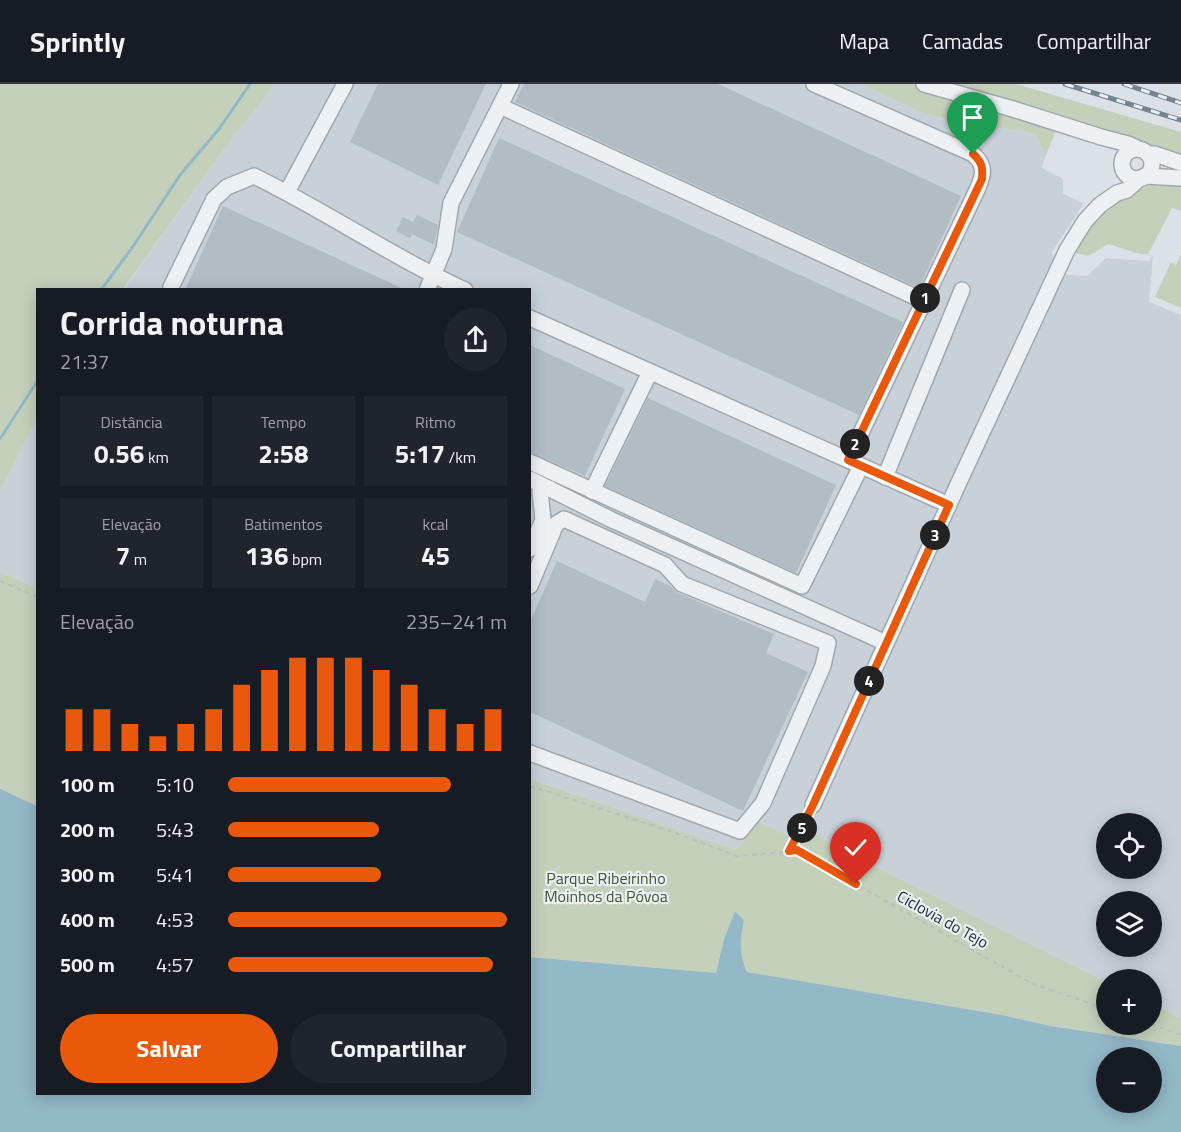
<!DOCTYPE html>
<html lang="pt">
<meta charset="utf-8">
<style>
body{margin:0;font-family:"Titillium Web",sans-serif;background:#20242c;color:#f1f3f6;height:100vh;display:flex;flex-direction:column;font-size:22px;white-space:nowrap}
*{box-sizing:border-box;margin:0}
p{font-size:20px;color:#9ea1a6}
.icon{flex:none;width:33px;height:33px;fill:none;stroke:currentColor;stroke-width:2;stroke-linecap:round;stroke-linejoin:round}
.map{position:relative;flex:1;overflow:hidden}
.sheet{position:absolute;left:36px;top:204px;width:495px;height:807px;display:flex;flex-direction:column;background:#171b24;border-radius:0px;box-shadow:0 3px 15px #0003}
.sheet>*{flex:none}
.tools{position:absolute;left:1096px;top:729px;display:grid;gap:12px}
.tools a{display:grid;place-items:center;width:66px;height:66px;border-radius:50%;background:#171b24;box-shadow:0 3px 15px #0003;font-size:30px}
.pin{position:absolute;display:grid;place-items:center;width:51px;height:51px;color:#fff;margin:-62px -26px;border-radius:50% 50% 50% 0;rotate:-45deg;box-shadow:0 0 6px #0007}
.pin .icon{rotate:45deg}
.km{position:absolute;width:30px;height:30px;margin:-15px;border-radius:50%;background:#222;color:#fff;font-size:16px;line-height:30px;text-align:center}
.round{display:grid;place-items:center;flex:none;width:63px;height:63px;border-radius:32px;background:#20242c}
.headline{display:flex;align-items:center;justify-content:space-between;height:102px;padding:0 24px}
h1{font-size:33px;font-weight:700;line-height:45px}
.metrics{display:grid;grid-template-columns:repeat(3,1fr);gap:9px;height:102px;padding:6px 24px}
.metrics div{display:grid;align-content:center;border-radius:0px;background:#20242c;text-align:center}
.metrics b{font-size:26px;font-weight:700}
.metrics small{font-size:16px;font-weight:400}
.metrics p{font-size:16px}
.chart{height:168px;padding:12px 24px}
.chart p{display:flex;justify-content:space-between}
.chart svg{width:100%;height:108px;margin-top:6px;stroke:#ea580c;stroke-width:6}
.button{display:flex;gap:12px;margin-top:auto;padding:12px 24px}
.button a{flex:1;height:69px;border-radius:36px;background:#ea580c;color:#fff;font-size:24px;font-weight:700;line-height:69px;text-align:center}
.button a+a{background:#20242c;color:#f1f3f6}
ul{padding:0 24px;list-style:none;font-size:20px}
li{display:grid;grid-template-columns:96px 72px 1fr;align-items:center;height:45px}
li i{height:15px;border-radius:8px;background:#ea580c}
header{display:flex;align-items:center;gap:36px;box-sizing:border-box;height:84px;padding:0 30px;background:#171b24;border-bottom:2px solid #363941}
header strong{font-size:28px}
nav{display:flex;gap:33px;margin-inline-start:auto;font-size:21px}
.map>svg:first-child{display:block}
</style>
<header>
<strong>Sprintly</strong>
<nav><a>Mapa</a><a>Camadas</a><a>Compartilhar</a></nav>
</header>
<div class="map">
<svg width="1181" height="1048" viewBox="0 0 1181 1048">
<rect width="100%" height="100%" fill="#dbe1e6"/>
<g fill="#c9d1d8" fill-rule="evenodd">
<path d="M 275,0 L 861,0 L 920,28 L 978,43 L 1013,45 L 1035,50 L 1046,71 L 1042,84 L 1063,95 L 1063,110 L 1084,119 L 1052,168 L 1059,190 L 1087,192 L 1106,174 L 1149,177 L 1153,171 L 1149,218 L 1181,231 L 1181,934 L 1152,920 L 1152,896 L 1107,896 L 1107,898 L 837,764 L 812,747 L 806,760 L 737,766 L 530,695 L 530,206 L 123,206 L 225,64 ZM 1107,740 L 1152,740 L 1152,784 L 1107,784 ZM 1107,818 L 1152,818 L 1152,862 L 1107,862 Z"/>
<path d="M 37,335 L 37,504 L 0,488 L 0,407 Z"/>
</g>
<g fill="#c5d0bb">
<path d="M 0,0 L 275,0 L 225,64 L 123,205 L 38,206 L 37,335 L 0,407 Z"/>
<path d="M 861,0 L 1016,0 L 1181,48 L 1181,72 L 1062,32 L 1046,71 L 1035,50 L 1013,45 L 978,43 L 920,28 Z"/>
<path d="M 1164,97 L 1181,98 L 1181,127 L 1172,124 L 1148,170 L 1140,170 L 1108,160 L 1088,172 L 1076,169 C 1077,152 1102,120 1118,112 C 1132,106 1149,102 1164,97 Z"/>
<path d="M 1181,170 L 1181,224 L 1155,213 L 1171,178 L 1176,181 Z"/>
<path d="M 0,488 L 37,504 L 37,770 L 0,762 Z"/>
<path d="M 530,695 L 737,766 L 758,738 L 806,760 L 812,747 L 837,764 L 1107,898 L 1107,940 L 1152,940 L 1152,920 L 1181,934 L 1181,962 L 1051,942 L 1002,931 L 747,888 C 739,869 739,856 744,836 L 735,827 L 724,855 L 716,889 L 530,873 Z"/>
</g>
<path fill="#93b8c8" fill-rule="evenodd" d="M 0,705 L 37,722 L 38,1010 L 530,1010 L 530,873 L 716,889 L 724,855 L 735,827 L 744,836 C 740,855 739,870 747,888 L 1002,931 L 1051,942 L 1181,962 L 1181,1048 L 0,1048 ZM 1107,974 L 1152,974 L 1152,1018 L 1107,1018 Z"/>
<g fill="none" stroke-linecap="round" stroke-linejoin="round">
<g stroke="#93b8c8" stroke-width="3">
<path d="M 101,206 L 134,161 L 180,91 L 219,45 L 250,0"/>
<path d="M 0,355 L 38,296"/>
</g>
</g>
<g fill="#b2bcc3">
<path d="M 378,0 L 486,0 L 438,101 L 350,58 Z"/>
<path d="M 524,0 L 718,0 L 961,112 L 919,204 L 515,18 Z"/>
<path d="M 499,54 L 903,238 L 859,331 L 457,148 Z"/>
<path d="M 223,122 L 406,206 L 185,206 Z"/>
<path d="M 417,131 L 438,141 L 434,161 L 412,150 L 410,154 L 396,147 L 403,133 L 413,138 Z"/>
<path d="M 530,261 L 625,305 L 585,392 L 530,368 Z"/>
<path d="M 648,314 L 836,401 L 796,489 L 605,402 Z"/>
<path d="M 557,477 L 645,518 L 655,495 L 670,502 L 678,509 L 774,550 L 766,569 L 808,588 L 743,727 L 530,628 L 530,538 Z"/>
</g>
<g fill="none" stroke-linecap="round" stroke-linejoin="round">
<defs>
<g id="minor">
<path d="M 814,0 L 973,70 C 986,82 984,90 977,106 L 848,376"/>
<path d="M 924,0 L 1013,25 L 1101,53 L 1128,60 L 1139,65"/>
<path d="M 500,22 L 924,217"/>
<circle cx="1137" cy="80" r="15"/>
<path d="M 1148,70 L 1155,70 L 1181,79"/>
<path d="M 1145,92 L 1181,94"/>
<path d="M 287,108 L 345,0"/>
<path d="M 172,206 L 171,203 L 214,115 L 227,103 L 254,92 C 326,127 392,173 465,206"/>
<path d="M 427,206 L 444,165 L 451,119 L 511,0"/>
<path d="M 530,234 L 949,421"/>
<path d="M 530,378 L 802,502 L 861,382"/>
<path d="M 885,393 L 962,206"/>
<path d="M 530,395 L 612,436 L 886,559"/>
<path d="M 592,407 L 650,288"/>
<path d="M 530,465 L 543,436 L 540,408 L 549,404"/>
<path d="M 530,502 L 556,440 L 564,435 L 665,481 L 682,500 L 828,559 L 823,582 L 763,719 L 740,747 L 530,669"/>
<path d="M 813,721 L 960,396 L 1067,166 L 1085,137 L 1100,121 L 1117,109 L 1127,106 L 1140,94"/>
</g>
</defs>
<use href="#minor" stroke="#a0a9b0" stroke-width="18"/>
<g stroke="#b9bfc4" stroke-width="2" stroke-dasharray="4.5 4.5" stroke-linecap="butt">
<path d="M 0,497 L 38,513"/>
<path d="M 530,702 L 673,748 L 736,772 L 797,767 L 1033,900 L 1107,925"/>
<path d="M 790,767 L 808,732"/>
<path d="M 1151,940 L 1181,951"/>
</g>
<use href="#minor" stroke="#edf1f4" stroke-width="15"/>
<defs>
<g id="rail">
<path d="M 1065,0 L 1181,36"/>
<path d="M 1124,0 L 1181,19"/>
</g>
</defs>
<use href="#rail" stroke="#748490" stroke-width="5"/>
<use href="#rail" stroke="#eaf0f4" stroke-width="3" stroke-dasharray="9" stroke-linecap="butt"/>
</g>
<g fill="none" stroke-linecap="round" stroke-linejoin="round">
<defs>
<path id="route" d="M 856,800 L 797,766 L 789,767 L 813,721 L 949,421 L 848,376 L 982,95 C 983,83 982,78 973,70"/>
</defs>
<use href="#route" stroke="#fff" stroke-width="12"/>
<use href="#route" stroke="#ea580c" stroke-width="8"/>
</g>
<g text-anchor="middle" stroke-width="4.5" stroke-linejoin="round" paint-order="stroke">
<g font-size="16" fill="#415931" stroke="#eaf0f4">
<text x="606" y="800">Parque Ribeirinho<tspan x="606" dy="18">Moinhos da Póvoa</tspan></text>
</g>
<g font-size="16" fill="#24323c" stroke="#eaf0f4">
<text transform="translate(943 835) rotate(29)" y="6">Ciclovia do Tejo</text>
</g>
</g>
</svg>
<div class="tools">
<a><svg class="icon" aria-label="locate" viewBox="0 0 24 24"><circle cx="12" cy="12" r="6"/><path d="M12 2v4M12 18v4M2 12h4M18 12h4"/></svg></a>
<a><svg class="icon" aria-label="layers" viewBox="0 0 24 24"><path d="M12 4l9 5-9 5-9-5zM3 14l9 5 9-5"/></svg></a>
<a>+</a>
<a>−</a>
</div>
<div class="pin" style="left:973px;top:70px;background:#1e9e55"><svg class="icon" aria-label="arrive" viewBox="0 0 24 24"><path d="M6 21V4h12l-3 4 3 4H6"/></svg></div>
<div class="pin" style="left:856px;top:800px;background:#d93025"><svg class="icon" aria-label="check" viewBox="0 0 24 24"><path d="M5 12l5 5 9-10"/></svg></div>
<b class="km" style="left:925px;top:214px">1</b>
<b class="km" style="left:855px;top:360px">2</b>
<b class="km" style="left:935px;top:451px">3</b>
<b class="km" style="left:869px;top:597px">4</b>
<b class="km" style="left:802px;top:744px">5</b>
<section class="sheet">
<div class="headline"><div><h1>Corrida noturna</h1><p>21:37</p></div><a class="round"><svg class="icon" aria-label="share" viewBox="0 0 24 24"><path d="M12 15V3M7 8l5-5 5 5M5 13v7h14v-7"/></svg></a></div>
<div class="metrics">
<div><p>Distância</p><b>0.56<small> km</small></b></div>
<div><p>Tempo</p><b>2:58</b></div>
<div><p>Ritmo</p><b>5:17<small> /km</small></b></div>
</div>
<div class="metrics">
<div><p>Elevação</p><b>7<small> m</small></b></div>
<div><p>Batimentos</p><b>136<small> bpm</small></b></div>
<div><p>kcal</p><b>45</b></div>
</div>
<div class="chart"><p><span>Elevação</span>235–241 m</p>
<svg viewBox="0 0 160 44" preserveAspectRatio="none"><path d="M5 44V27M15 44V27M25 44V33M35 44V38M45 44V33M55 44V27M65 44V17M75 44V11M85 44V6M95 44V6M105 44V6M115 44V11M125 44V17M135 44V27M145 44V33M155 44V27"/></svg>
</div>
<ul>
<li><b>100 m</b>5:10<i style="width:80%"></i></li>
<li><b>200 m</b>5:43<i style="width:54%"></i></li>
<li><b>300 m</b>5:41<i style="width:55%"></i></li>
<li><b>400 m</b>4:53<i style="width:100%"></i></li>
<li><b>500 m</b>4:57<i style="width:95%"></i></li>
</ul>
<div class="button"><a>Salvar</a><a>Compartilhar</a></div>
</section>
</div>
